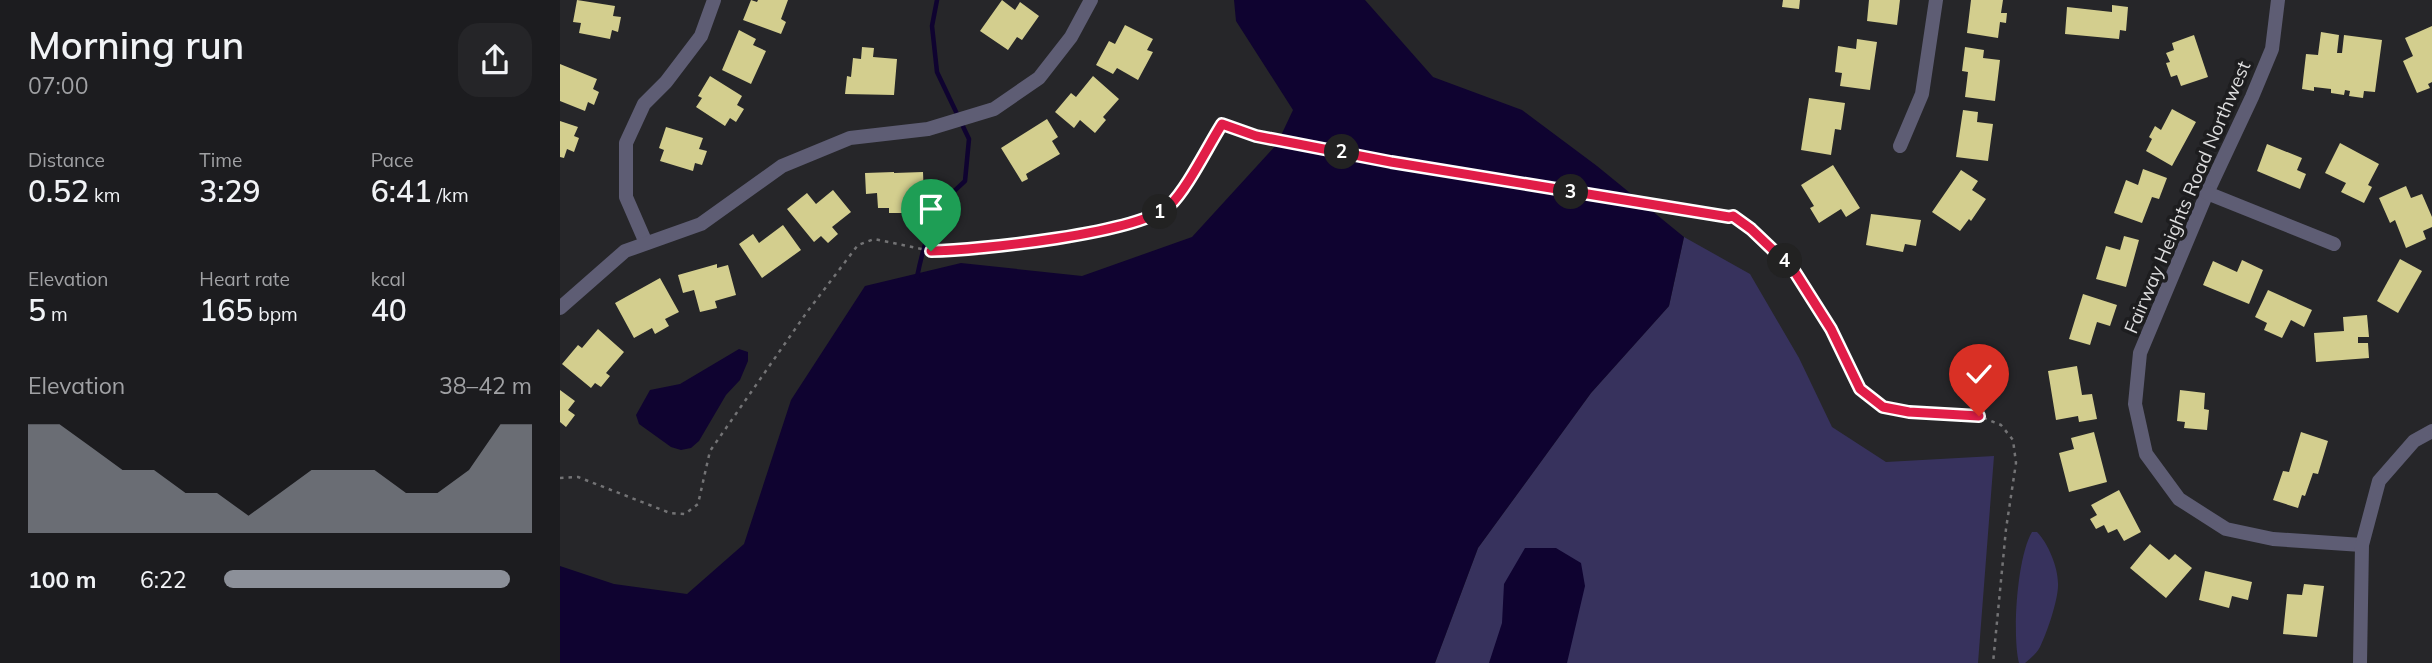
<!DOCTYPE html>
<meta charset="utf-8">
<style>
body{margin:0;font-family:Mulish,sans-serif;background:#252528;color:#f1f3f6;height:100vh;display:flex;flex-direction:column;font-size:26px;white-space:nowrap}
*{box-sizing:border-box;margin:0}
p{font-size:23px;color:#a0a1a4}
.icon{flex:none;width:38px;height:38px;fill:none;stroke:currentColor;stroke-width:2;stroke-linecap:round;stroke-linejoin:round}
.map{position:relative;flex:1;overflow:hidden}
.drawer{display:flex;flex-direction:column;background:#1c1c1f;width:560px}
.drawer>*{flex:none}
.pin{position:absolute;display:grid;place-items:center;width:60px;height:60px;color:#fff;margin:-72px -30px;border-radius:50% 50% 50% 0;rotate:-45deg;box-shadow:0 0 7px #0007}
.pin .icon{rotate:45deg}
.km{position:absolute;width:35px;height:35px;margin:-18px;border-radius:50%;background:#222;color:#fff;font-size:19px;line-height:35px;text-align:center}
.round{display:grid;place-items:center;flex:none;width:74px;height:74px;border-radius:21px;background:#252528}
.headline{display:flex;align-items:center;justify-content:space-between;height:119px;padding:0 28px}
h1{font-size:38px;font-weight:600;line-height:52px}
.metrics{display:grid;grid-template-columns:repeat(3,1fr);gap:10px;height:119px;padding:7px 28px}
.metrics div{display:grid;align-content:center}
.metrics b{font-size:30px;font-weight:600}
.metrics small{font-size:19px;font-weight:400}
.metrics p{font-size:19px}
.chart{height:196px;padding:14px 28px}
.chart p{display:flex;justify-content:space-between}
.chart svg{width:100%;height:126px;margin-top:7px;fill:#8c9099;opacity:.7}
ul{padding:0 28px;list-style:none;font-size:23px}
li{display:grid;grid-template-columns:112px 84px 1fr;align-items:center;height:52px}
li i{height:18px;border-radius:9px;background:#8c9099}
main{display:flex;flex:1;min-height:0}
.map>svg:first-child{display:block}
</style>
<main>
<section class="drawer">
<div class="headline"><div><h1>Morning run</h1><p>07:00</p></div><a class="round"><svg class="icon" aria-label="share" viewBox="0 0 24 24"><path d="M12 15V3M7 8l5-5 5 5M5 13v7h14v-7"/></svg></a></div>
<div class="metrics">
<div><p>Distance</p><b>0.52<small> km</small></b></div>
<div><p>Time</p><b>3:29</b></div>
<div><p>Pace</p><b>6:41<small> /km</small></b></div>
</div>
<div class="metrics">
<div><p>Elevation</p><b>5<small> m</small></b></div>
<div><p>Heart rate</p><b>165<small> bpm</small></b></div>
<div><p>kcal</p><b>40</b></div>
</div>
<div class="chart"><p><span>Elevation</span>38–42 m</p>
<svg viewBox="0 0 160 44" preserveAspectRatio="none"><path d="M0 44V6L10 6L20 14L30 22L40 22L50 30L60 30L70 38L80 30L90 22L100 22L110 22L120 30L130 30L140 22L150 6L160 6V44z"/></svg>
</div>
<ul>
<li><b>100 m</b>6:22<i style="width:93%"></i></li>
</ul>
</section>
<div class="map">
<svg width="1872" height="663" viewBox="0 0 1872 663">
<rect width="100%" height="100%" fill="#262629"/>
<g fill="#37325d">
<path d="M 1124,237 L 1190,274 L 1239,358 L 1272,427 L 1326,462 L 1434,456 L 1418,663 L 875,663 L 918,548 L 1031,393 L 1109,306 Z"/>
<path d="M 1472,532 L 1477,532 C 1488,543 1498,567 1498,583 C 1499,598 1487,633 1480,647 C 1476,654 1471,658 1465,663 L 1459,663 C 1452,635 1457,557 1472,532 Z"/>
</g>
<g fill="#0f0330">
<path d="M 674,0 L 805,0 L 873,77 L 962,110 L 1037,166 L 1124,237 L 1109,306 L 1031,393 L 918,548 L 875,663 L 0,663 L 0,566 L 54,584 L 127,594 L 184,544 L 231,400 L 305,286 L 401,263 L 522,276 L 632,237 L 717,144 L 733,110 L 676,21 Z"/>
<path d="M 179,349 L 188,352 L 188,361 L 180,380 L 166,395 L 139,441 L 131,448 L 121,450 L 111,447 L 79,424 L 76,415 L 90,390 L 120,384 Z"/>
<path d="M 965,548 L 996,548 L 1021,563 L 1025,586 L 1007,663 L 929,663 L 942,623 L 944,584 Z"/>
</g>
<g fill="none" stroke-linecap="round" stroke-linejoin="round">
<path stroke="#0f0330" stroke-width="4.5" d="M 357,277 C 365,238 374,207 405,181 L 409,139 L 377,72 L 372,26 L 377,0"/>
</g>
<g fill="#d3ce8e">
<path d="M 17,0 L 55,6 L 53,16 L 61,17 L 58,32 L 52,30 L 50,39 L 19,33 L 21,23 L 13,22 Z"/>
<path d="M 191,0 L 197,2 L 198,0 L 228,0 L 221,19 L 226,22 L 221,34 L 183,20 Z"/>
<path d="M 442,0 L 455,10 L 460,2 L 479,16 L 462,40 L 457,37 L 448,50 L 420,31 Z"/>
<path d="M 1223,0 L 1240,0 L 1239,9 L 1222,7 Z"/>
<path d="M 1309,0 L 1340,0 L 1337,25 L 1307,21 Z"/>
<path d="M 1411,0 L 1443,0 L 1441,13 L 1447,13 L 1446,23 L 1440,22 L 1438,38 L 1407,33 Z"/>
<path d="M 1552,5 L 1568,7 L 1566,31 L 1560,30 L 1559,39 L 1505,34 L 1507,7 L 1552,12 Z"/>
<path d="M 565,25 L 593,39 L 587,50 L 593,52 L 578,80 L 557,68 L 553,74 L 536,65 L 549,41 L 555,44 Z"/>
<path d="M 1872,26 L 1872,82 L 1868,84 L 1870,88 L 1857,93 L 1843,61 L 1853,56 L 1845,38 Z"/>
<path d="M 179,30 L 196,39 L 193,45 L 206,51 L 191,84 L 162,70 Z"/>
<path d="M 1761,32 L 1779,35 L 1777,53 L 1782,53 L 1784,35 L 1822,40 L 1815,92 L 1804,91 L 1803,98 L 1789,96 L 1790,91 L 1785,90 L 1784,95 L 1771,93 L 1771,89 L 1754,87 L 1754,91 L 1742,89 L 1746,54 L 1758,55 Z"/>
<path d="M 1634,35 L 1648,77 L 1621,86 L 1617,75 L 1611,77 L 1606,63 L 1610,62 L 1606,53 L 1614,50 L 1612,43 Z"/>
<path d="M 1297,39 L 1317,42 L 1310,90 L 1280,86 L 1282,73 L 1275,72 L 1278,46 L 1296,49 Z"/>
<path d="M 302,47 L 314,48 L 313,57 L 337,59 L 334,95 L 285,94 L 287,76 L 291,77 L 293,58 L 301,59 Z"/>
<path d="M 1405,47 L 1424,50 L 1423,58 L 1440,60 L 1435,101 L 1405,97 L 1408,72 L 1402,71 Z"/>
<path d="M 0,64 L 37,79 L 33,89 L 39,92 L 34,105 L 28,102 L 25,111 L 0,101 Z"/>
<path d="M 150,76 L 182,96 L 177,105 L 184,109 L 176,122 L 170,118 L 165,126 L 136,107 L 142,98 L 138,96 Z"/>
<path d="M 533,76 L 559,99 L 543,117 L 546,120 L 535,133 L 520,120 L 514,128 L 495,112 L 511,93 L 516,97 Z"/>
<path d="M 1249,98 L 1285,103 L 1281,130 L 1275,129 L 1271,155 L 1241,150 Z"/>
<path d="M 1612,109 L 1636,122 L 1612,166 L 1586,151 L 1592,139 L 1589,137 L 1595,126 L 1601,130 Z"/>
<path d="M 1403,110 L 1418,112 L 1417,122 L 1433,124 L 1428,161 L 1396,157 Z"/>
<path d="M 487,119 L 498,137 L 492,141 L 500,154 L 466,174 L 468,179 L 462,182 L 441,148 Z"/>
<path d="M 0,121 L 18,127 L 14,136 L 19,138 L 14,152 L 7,149 L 4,158 L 0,157 Z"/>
<path d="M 106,127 L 143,138 L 139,149 L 147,151 L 142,165 L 135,163 L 133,171 L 100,161 L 104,150 L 99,148 Z"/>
<path d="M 1780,143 L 1819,164 L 1808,185 L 1812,187 L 1804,203 L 1781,192 L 1786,183 L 1765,173 Z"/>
<path d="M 1707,144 L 1742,158 L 1737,170 L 1746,174 L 1740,189 L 1697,171 Z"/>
<path d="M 1273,165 L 1300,208 L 1286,217 L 1281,209 L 1259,223 L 1250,208 L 1254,206 L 1241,185 Z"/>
<path d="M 1583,169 L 1607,178 L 1599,199 L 1592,197 L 1582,223 L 1554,213 L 1566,180 L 1578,185 Z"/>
<path d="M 1401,170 L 1418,181 L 1412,190 L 1426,199 L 1411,221 L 1409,219 L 1400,231 L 1372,212 Z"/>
<path d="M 334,172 L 334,173 L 363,172 L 364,197 L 353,198 L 354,206 L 342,206 L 342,213 L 329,213 L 329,208 L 318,208 L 317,193 L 306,194 L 305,173 Z"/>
<path d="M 1846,186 L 1851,198 L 1862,194 L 1872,217 L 1872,227 L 1863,231 L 1866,239 L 1846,248 L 1835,220 L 1830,223 L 1819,198 Z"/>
<path d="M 273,190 L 291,212 L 272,227 L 278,234 L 268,243 L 261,236 L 254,242 L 227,209 L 247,193 L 256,204 Z"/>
<path d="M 1311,214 L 1361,220 L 1356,246 L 1345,244 L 1343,252 L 1306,245 Z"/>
<path d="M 223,225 L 241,250 L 202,278 L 179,244 L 193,234 L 199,243 Z"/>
<path d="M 1564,236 L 1579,240 L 1566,287 L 1536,279 L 1546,246 L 1560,250 Z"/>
<path d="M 1840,259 L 1862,271 L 1838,313 L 1817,301 Z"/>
<path d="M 1682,260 L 1703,270 L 1689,304 L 1643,285 L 1653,261 L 1677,272 Z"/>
<path d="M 157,264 L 157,268 L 168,265 L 176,295 L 155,301 L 157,308 L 140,312 L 134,290 L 123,293 L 118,275 Z"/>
<path d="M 100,278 L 119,312 L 105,319 L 109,326 L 95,334 L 92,328 L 74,338 L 55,303 Z"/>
<path d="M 1708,290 L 1752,310 L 1744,327 L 1731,320 L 1722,338 L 1704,330 L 1707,323 L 1695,317 Z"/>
<path d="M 1523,294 L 1557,305 L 1550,326 L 1537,322 L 1530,345 L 1509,339 Z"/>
<path d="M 1807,315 L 1809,337 L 1798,337 L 1798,343 L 1808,343 L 1809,358 L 1756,362 L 1754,333 L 1784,331 L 1783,317 Z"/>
<path d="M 38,329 L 64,352 L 46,373 L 50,376 L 41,387 L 35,383 L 31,388 L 2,364 L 18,345 L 22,348 Z"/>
<path d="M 1517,366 L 1522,395 L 1532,394 L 1537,419 L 1519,422 L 1518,416 L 1496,420 L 1488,371 Z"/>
<path d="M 0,390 L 15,401 L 8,410 L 15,415 L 6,427 L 0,422 Z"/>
<path d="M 1620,390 L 1645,393 L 1644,409 L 1649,410 L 1647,430 L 1624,428 L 1625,422 L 1617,421 Z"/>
<path d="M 1534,432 L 1547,482 L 1509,492 L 1499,453 L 1514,449 L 1511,438 Z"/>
<path d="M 1741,432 L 1768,441 L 1758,474 L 1753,473 L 1745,496 L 1742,495 L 1738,508 L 1713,500 L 1723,471 L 1729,472 Z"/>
<path d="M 1559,490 L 1581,532 L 1564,541 L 1557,529 L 1548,533 L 1544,525 L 1536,529 L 1530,519 L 1537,515 L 1531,505 Z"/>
<path d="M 1590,544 L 1609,560 L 1615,554 L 1632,568 L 1606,598 L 1570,568 Z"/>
<path d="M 1645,571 L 1692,582 L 1688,600 L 1672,596 L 1669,608 L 1639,600 Z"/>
<path d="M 1744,584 L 1764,586 L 1757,637 L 1723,634 L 1727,594 L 1742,595 Z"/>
</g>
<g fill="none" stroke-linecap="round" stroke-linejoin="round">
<path stroke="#737375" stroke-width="2.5" stroke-dasharray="3.5 5" stroke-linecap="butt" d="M 0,478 L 18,477 L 110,513 L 125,514 L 138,504 L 150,451 L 247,312 L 298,245 L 314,239 L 371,251 L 402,250 L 532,232 L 596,215 L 612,204 L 662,124 L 696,136 L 831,162 L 1169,217 L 1173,216 L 1191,229 L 1233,269 L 1271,329 L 1300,389 L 1323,407 L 1349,412 L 1419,416 L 1441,425 L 1453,440 L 1456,463 L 1446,529 L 1433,663"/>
<g stroke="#5e5d74" stroke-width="14">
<path d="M 1718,0 L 1712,49 L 1692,97 L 1647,193 L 1580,353 L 1575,404 L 1586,454 L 1619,499 L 1666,529 L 1713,539 L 1802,545"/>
<path d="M 1340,146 L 1362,94 L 1376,0"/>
<path d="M 1647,193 L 1774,244"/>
<path d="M 86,243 L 66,197 L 66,143 L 84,104 L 106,82 L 141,36 L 154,0"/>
<path d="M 0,308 L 65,251 L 141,224 L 222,166 L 290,138 L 368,129 L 434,109 L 479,78 L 511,37 L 531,0"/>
<path d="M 1800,663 L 1802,545 L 1819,481 L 1854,441 L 1872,431"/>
</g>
</g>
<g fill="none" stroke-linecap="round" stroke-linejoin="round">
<defs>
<path id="route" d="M 371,251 C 417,250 579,234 610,205 C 627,189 648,146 662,124 L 696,136 L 831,162 L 1169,217 L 1173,216 L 1191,229 L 1233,269 L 1271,329 L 1300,389 L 1323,407 L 1349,412 L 1419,416"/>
</defs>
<use href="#route" stroke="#fff" stroke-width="14"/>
<use href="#route" stroke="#e11d48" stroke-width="9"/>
</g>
<g text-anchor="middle" stroke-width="7" stroke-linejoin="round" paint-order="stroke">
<g font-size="19" fill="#ddddde" stroke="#1d1d1f">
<text transform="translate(1627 197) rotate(-67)" y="7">Fairway Heights Road Northwest</text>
</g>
</g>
</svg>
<div class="pin" style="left:371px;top:251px;background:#1e9e55"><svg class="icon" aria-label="arrive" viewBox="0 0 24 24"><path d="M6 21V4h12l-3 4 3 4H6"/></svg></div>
<div class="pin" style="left:1419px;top:416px;background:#d93025"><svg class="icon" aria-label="check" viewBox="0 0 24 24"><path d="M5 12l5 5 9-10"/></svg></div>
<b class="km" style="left:600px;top:212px">1</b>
<b class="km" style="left:782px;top:152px">2</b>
<b class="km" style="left:1011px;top:192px">3</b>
<b class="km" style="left:1225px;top:261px">4</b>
</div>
</main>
